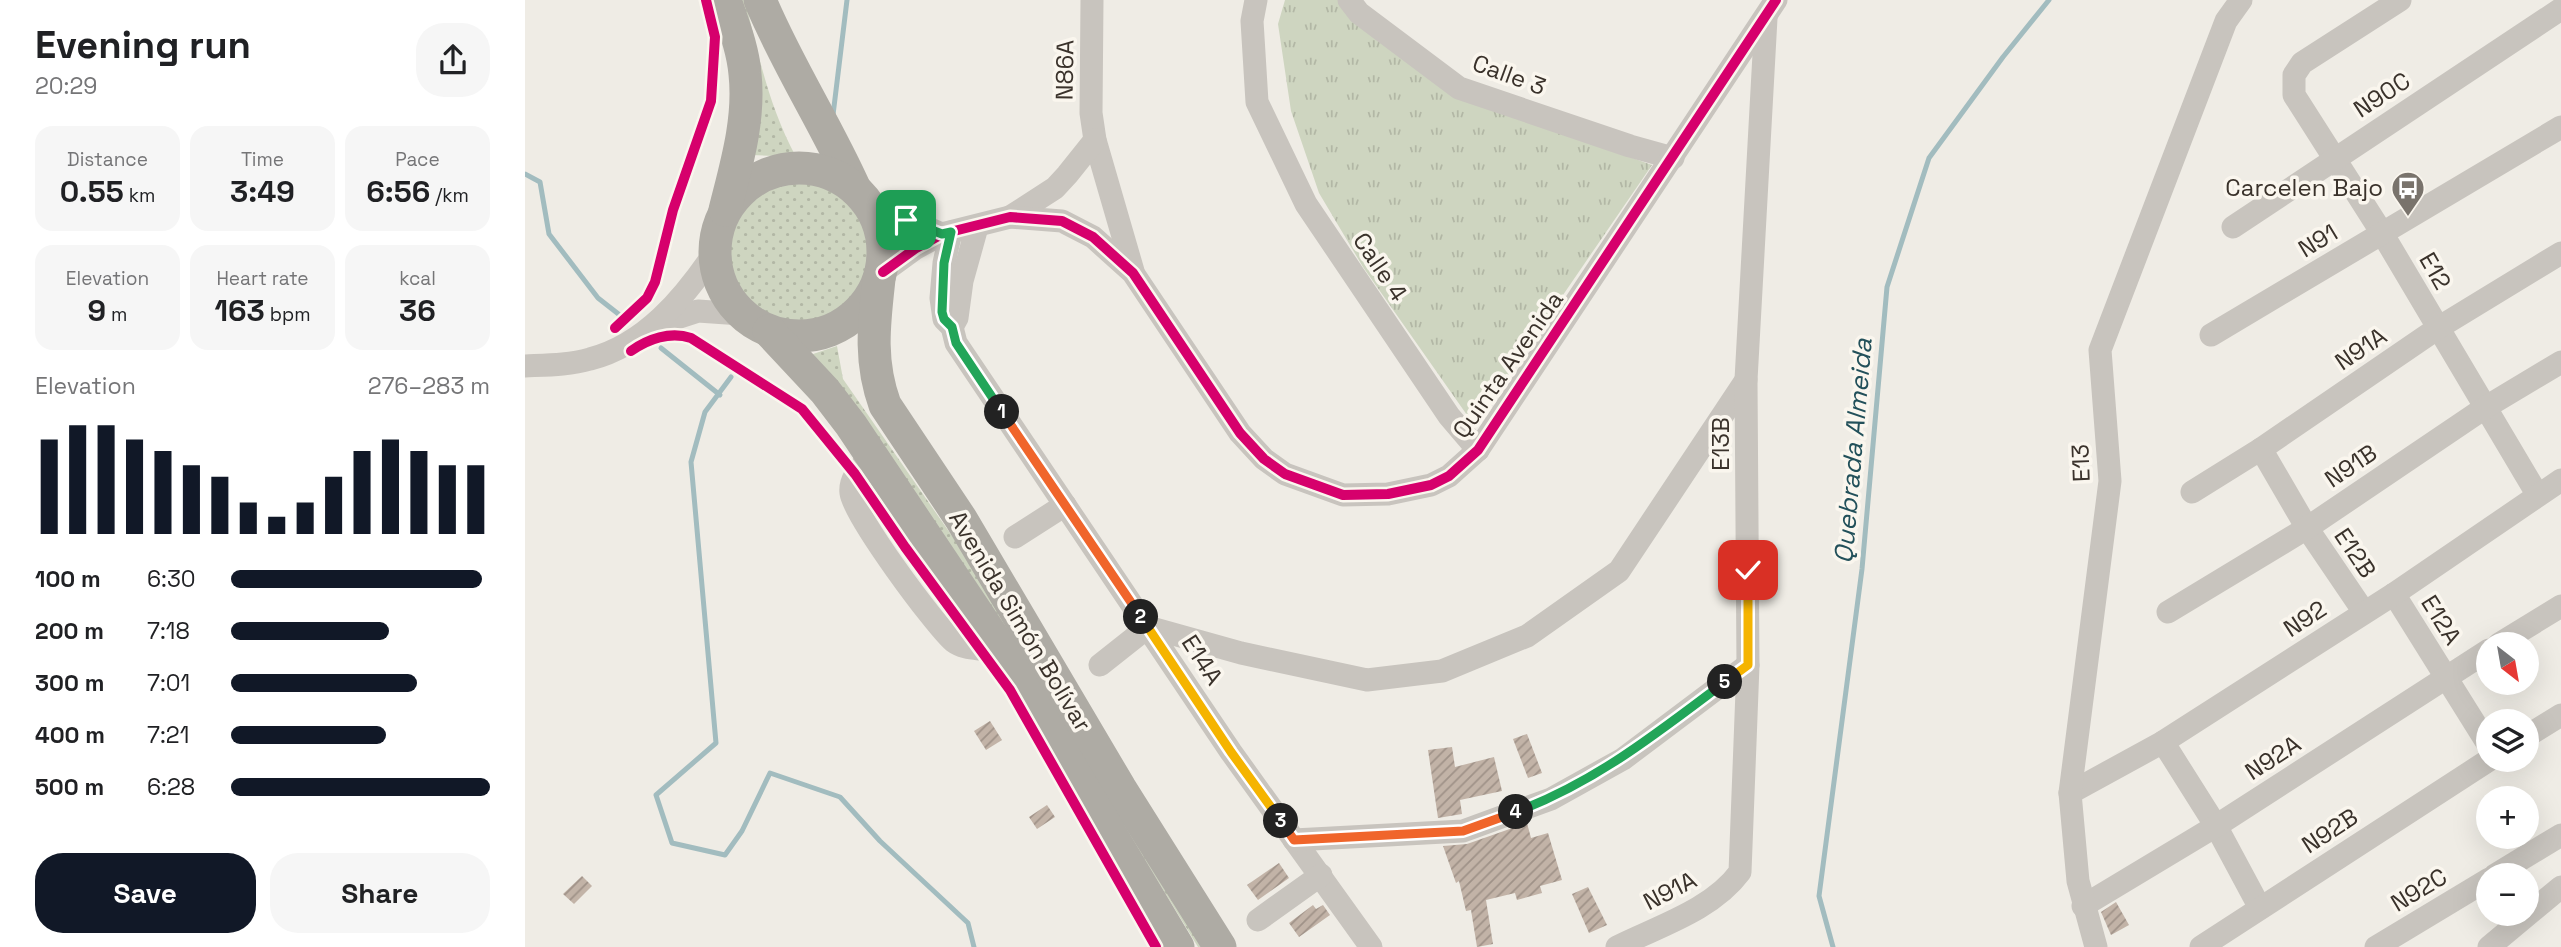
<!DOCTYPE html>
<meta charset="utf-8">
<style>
body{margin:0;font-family:"Space Grotesk",sans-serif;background:#f6f6f6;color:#202124;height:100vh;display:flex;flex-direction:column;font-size:26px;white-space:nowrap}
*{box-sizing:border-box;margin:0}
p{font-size:23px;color:#757577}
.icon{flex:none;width:38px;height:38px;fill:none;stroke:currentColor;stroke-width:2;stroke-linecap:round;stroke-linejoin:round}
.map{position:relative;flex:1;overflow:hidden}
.side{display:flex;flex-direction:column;background:#fff;width:525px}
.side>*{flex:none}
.needle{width:46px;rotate:149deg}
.fabs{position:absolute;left:1951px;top:632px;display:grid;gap:14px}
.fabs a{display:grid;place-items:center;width:63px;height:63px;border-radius:50%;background:#fff;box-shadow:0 7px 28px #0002;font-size:35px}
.pin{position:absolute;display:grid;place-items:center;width:60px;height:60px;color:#fff;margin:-30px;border-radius:14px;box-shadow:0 4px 10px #0006}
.km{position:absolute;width:35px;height:35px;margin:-18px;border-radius:50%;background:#222;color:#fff;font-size:19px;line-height:35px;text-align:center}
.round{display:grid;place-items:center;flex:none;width:74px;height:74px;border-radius:28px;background:#f6f6f6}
.summary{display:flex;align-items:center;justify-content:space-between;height:119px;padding:0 35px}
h1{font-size:38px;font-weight:600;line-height:52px}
.figures{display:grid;grid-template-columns:repeat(3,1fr);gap:10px;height:119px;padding:7px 35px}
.figures div{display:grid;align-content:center;border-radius:18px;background:#f6f6f6;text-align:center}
.figures b{font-size:30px;font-weight:600}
.figures small{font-size:19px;font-weight:400}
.figures p{font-size:19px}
.chart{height:196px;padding:14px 35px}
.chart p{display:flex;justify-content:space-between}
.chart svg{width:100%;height:126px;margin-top:7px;stroke:#111827;stroke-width:6}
.cta{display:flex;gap:14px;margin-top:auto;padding:14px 35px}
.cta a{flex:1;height:80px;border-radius:28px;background:#111827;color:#fff;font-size:28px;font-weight:600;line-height:80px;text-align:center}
.cta a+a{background:#f6f6f6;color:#202124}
ul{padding:0 35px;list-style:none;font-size:23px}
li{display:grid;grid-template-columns:112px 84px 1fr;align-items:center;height:52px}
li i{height:18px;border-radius:9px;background:#111827}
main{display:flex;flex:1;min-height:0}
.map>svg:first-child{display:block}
</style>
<main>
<section class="side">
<div class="summary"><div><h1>Evening run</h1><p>20:29</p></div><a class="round"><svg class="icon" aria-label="share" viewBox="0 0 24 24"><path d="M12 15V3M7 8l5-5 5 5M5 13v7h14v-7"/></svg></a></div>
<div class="figures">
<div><p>Distance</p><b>0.55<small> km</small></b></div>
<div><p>Time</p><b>3:49</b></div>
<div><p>Pace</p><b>6:56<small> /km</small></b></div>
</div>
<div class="figures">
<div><p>Elevation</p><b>9<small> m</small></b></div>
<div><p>Heart rate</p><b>163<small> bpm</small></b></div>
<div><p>kcal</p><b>36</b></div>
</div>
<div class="chart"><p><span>Elevation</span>276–283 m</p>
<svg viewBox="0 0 160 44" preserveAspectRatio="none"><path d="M5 44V11M15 44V6M25 44V6M35 44V11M45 44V15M55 44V20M65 44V24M75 44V33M85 44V38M95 44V33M105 44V24M115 44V15M125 44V11M135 44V15M145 44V20M155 44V20"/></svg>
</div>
<ul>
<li><b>100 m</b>6:30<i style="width:97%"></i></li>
<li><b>200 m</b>7:18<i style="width:61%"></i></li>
<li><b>300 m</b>7:01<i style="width:72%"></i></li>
<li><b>400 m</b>7:21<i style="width:60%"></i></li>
<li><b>500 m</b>6:28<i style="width:100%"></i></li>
</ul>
<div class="cta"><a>Save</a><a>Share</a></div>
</section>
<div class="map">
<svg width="2036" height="947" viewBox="0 0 2036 947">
<defs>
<pattern id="grass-dots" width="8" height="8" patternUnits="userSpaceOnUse" patternTransform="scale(1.75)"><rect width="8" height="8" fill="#ced5c0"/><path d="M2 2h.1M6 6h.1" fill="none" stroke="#b2b7a5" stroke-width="1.8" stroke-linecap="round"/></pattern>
<pattern id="park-tufts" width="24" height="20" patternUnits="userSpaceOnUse" patternTransform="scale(1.75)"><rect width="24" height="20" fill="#ced5c0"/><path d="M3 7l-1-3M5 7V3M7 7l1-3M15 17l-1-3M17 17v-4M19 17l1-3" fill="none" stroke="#b2b7a5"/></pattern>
<pattern id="building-hatch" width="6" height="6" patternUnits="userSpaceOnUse" patternTransform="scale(1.75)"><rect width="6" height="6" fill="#c2b3a7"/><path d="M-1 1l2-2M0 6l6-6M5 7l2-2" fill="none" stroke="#9f9288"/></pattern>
</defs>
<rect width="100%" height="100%" fill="#efece5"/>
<g fill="url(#grass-dots)">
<path d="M 213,0 L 220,0 C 233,54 244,107 271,157 L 227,155 Z"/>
<circle cx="272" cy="254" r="76"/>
<path d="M 312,346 L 318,379 L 459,582 L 687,947 L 673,947 L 567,773 L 270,360 Z"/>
</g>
<path fill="url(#park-tufts)" d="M 760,0 L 817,0 L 938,97 L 1127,165 L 949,425 L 838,267 L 794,193 L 766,111 L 753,24 Z"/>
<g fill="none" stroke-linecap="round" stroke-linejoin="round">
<g stroke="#a2bcbf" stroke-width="5">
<path d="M 308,115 L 322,0"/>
<path d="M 0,174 L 15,182 L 24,234 L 73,298 L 96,316"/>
<path d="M 136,348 L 195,395"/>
<path d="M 206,377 L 180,412 L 166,462 L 191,743 L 131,795 L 147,843 L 200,855 L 217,831 L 245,773 L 315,797 L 355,841 L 443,923 L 449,947"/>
<path d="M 1308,947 L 1294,896 L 1337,569 L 1362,287 L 1404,158 L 1478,57 L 1524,0"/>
</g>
</g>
<g fill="url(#building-hatch)">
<path d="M 465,721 L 477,740 L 461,750 L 449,731 Z"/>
<path d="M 1002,734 L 1017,773 L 1003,778 L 988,739 Z"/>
<path d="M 927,747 L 930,767 L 969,757 L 977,791 L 935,800 L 937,814 L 913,818 L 903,750 Z"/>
<path d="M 522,805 L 530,817 L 512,829 L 504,817 Z"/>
<path d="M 1002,823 L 1006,838 L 1023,833 L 1037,880 L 1015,886 L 1017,893 L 992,900 L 990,893 L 961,900 L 968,944 L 952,947 L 946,910 L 941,911 L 934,881 L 931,883 L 918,846 L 942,844 Z"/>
<path d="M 754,863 L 764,878 L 733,900 L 722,885 Z"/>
<path d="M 57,876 L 67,886 L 49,904 L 38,894 Z"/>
<path d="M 1063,887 L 1082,925 L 1064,933 L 1047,894 Z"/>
<path d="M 1591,902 L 1604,925 L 1586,935 L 1576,912 Z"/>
<path d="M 788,905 L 791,909 L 798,905 L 805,915 L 774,937 L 764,923 Z"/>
</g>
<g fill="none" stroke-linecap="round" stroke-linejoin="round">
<g stroke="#c8c4be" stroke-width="23">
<path d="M 567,0 L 566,113 L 570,140 L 608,271"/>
<path d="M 731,0 L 727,21 L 732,102 L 781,204 L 924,416 L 953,450"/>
<path d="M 824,0 L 834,13 L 934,88 L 1105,146 L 1148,158"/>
<path d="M 1875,0 L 1777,63 L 1769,75 L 1769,95 L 1857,233 L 2012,494"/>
<path d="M 344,203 L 417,234"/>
<path d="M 485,217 L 530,188 L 542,175 L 570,140"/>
<path d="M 1708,227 L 2036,9"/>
<path d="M 426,232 L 419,263 L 416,298 L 419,319 L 427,327 L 431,343 L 706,752 L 846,947"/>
<path d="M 358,272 L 391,248 L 417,234 L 485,217 L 537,221 L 568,237 L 608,273 L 715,433 L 739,459 L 760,474 L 818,495 L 863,494 L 906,485 L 924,476 L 953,450 L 1251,0"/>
<path d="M 133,324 L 173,311 L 216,314"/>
<path d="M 427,327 L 432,318 L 437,281 L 452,227"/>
<path d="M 1686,335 L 2036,127"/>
<path d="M 0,366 C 22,365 44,365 65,359 C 120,345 159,298 190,252"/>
<path d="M 1736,449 L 1782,528 L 1839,612"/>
<path d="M 346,455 C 337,466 324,478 326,493 C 329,516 409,624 428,641 C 436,647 445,648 454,649 L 470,640"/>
<path d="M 1667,492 L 1736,449 L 1913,328 L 2036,253"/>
<path d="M 490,537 L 540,505"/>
<path d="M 1869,594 L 1964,746"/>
<path d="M 1643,612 L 1782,528 L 1961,407 L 2036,362"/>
<path d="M 1974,644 L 2036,606"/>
<path d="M 575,665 L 623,627 L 716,653 L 842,680 L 917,671 L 1002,636 L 1094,571 L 1221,380"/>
<path d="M 2002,736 L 2036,715"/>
<path d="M 1638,742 L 1691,826 L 1735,908"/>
<path d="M 1545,793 L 1638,742 L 1869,594 L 2036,480"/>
<path d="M 769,840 L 938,831 L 1026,799 L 1098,759 L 1223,665"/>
<path d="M 1970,875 L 2036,835"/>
<path d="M 1558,906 L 1691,826 L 1964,650"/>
<path d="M 733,920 L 796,875"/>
<path d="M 1092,947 C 1134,926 1187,910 1215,872 L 1223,665 L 1221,380 L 1241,18"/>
<path d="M 1571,947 L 1553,881 L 1545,793 L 1585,481 L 1575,350 L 1701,21 L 1716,0"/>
<path d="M 1676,947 L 1964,760"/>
<path d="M 1851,947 L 1964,879"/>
<path d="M 1964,947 L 2036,887"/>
</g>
<g stroke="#aeaba4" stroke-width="33">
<path d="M 235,0 C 262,65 301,124 330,189"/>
<circle cx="274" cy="252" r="84"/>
<path d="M 200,210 C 211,166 225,120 220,74 C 218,49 208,24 200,0"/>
<path d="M 354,279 C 349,324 344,361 360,405 L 436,519 L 595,788 L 695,947"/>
<path d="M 244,331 L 300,391 L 326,425 L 470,640 L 653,947"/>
</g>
<defs>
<g id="cycleway">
<path d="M 358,272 L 391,248 L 417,234 L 485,217 L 537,221 L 568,237 L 608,273 L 715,433 L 739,459 L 760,474 L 818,495 L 863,494 L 906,485 L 924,476 L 953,450 L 1251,0"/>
<path d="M 90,328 L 122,298 L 130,282 L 148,210 L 186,101 L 190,37 L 181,0"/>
<path d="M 106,351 C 123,339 145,331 166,338 L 277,409 L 330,474 L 380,547 L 485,690 L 631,947"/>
</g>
</defs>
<use href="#cycleway" stroke="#faf6ee" stroke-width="15"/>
<use href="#cycleway" stroke="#d6006c" stroke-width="10"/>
</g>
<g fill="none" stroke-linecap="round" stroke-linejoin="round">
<defs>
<path id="split-1" d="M 381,220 L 417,234 L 426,232 L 419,263 L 417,312 L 419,319 L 427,327 L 431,343 L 477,412"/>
<path id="split-2" d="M 477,412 L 616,617"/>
<path id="split-3" d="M 616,617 L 706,752 L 756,821"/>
<path id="split-4" d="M 756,821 L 769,840 L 938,831 L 991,812"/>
<path id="split-5" d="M 991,812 C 1071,782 1132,733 1200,682"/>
<path id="split-6" d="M 1200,682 L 1223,665 L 1223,570"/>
</defs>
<use href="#split-1" stroke="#fff" stroke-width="14"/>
<use href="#split-2" stroke="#fff" stroke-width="14"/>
<use href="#split-3" stroke="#fff" stroke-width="14"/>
<use href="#split-4" stroke="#fff" stroke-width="14"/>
<use href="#split-5" stroke="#fff" stroke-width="14"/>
<use href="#split-6" stroke="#fff" stroke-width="14"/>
<use href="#split-1" stroke="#22a559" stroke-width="9"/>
<use href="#split-2" stroke="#f0652b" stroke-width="9"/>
<use href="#split-3" stroke="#f5b400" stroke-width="9"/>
<use href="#split-4" stroke="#f0652b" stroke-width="9"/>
<use href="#split-5" stroke="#22a559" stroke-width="9"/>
<use href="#split-6" stroke="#f5b400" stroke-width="9"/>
</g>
<defs>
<symbol id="bus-pin" viewBox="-11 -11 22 30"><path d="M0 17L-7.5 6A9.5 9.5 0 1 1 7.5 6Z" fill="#79736c" stroke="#faf6ee"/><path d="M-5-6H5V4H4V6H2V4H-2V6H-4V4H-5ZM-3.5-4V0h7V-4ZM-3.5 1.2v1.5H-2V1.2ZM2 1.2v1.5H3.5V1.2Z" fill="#fff"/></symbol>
</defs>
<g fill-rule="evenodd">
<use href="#bus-pin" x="1864" y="169" width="38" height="52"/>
</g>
<g text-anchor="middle" stroke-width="7" stroke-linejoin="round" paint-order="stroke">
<g font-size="24" fill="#3a322b" stroke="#faf6ee">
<text transform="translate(540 70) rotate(-89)" y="8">N86A</text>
<text transform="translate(984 75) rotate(20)" y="8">Calle 3</text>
<text transform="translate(1857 95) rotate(-33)" y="8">N90C</text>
<text transform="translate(1793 241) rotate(-31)" y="8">N91</text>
<text transform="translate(855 267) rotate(56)" y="8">Calle 4</text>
<text transform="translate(1910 271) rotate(60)" y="8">E12</text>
<text transform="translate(1836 349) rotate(-34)" y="8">N91A</text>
<text transform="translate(983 365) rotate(-55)" y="8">Quinta Avenida</text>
<text transform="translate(1196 444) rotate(-90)" y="8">E13B</text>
<text transform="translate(1556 463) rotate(-92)" y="8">E13</text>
<text transform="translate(1826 466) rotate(-34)" y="8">N91B</text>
<text transform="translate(1830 553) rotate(56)" y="8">E12B</text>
<text transform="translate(1780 619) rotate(-33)" y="8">N92</text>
<text transform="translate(1916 620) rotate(58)" y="8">E12A</text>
<text transform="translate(495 621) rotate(59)" y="8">Avenida Simón Bolívar</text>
<text transform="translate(677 660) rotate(57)" y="8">E14A</text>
<text transform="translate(1748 758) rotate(-33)" y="8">N92A</text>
<text transform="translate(1805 831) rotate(-33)" y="8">N92B</text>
<text transform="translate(1894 890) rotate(-31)" y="8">N92C</text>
<text transform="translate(1145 891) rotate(-27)" y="8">N91A</text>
</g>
<g font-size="24" fill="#3a322b" stroke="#faf6ee" text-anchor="end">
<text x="1858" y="196">Carcelen Bajo</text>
</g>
<g font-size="26" font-style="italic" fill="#22505a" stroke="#faf6ee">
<text transform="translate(1328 451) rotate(-85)" y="9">Quebrada Almeida</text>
</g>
</g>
</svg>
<div class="fabs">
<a><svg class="needle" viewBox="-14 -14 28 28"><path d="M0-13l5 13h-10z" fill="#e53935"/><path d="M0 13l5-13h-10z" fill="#757577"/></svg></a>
<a><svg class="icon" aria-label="layers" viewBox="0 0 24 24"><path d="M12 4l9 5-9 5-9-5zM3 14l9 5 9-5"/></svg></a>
<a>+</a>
<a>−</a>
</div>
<div class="pin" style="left:381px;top:220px;background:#1e9e55"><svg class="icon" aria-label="arrive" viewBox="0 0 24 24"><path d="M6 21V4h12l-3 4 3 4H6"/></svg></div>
<div class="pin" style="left:1223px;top:570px;background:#d93025"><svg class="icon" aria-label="check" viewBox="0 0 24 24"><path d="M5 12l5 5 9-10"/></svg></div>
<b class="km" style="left:477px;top:412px">1</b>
<b class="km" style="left:616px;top:617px">2</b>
<b class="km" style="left:756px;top:821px">3</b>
<b class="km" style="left:991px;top:812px">4</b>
<b class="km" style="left:1200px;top:682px">5</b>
</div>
</main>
